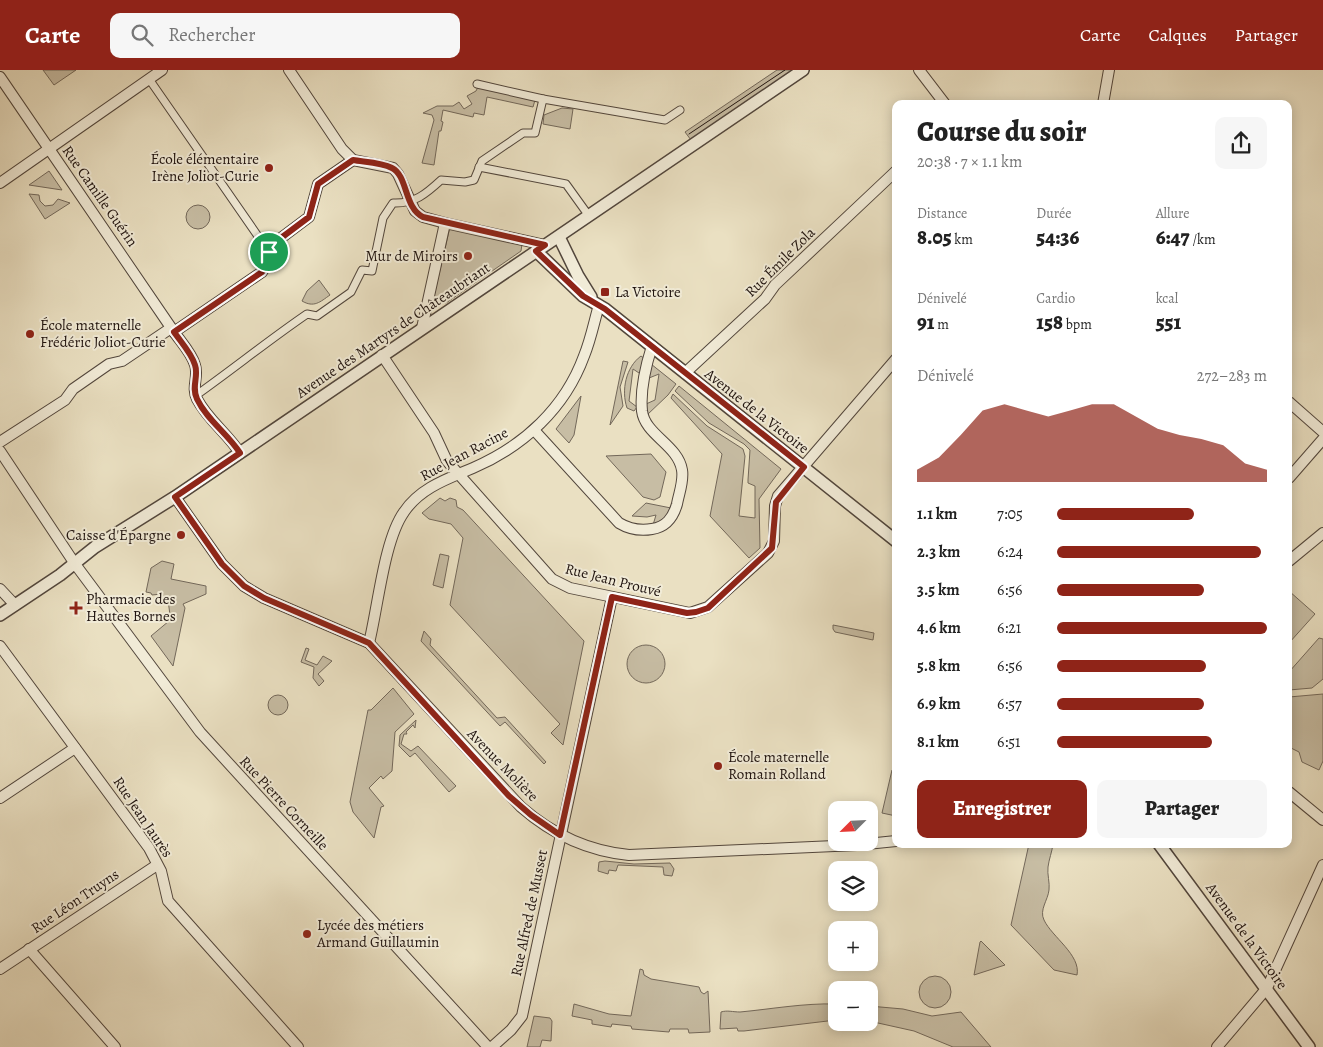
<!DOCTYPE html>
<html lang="fr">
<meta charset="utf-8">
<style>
body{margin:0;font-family:Alegreya,serif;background:#f6f6f6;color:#222;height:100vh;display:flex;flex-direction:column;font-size:19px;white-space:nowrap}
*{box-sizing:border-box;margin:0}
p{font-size:16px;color:#767676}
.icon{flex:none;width:28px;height:28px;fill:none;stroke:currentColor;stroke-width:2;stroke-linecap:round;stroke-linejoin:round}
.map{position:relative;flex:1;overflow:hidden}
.panel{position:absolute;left:892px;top:30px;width:400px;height:748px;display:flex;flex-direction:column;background:#fff;border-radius:10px;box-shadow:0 2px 12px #0003}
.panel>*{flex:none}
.needle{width:32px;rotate:246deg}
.fabs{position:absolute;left:828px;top:731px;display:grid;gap:10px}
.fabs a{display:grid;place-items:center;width:50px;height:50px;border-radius:10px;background:#fff;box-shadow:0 2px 12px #0003;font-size:25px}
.pin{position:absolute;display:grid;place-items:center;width:42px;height:42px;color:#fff;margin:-21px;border:2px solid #fff;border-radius:50%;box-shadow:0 1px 5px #0007}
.round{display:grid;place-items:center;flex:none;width:52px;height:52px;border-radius:10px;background:#f6f6f6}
.headline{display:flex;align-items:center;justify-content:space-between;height:85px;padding:0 25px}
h1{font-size:28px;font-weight:800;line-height:38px}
.stats{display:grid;grid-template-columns:repeat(3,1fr);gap:8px;height:85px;padding:5px 25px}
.stats div{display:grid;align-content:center}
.stats b{font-size:21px;font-weight:800}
.stats small{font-size:14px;font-weight:400}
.stats p{font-size:14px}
.chart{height:140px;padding:10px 25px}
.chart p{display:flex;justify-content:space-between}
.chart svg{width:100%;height:90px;margin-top:5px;fill:#8f2418;opacity:.7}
.action{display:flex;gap:10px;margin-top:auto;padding:10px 25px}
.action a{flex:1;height:58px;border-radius:10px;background:#8f2418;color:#fff;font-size:20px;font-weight:800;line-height:58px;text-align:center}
.action a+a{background:#f6f6f6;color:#222}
ul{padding:0 25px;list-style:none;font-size:16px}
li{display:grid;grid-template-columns:80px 60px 1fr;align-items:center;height:38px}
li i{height:12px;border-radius:6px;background:#8f2418}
header{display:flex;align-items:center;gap:30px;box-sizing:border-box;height:70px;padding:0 25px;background:#8f2418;color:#fff}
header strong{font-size:24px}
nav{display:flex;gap:28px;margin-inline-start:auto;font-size:18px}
.search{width:350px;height:45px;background:#f6f6f6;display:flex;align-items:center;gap:12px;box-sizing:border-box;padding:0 18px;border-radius:10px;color:#767676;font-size:19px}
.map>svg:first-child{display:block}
</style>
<header>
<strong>Carte</strong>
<div class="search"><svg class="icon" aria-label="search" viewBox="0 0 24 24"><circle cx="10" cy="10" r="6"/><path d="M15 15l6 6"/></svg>Rechercher</div>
<nav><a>Carte</a><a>Calques</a><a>Partager</a></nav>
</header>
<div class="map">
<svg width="1323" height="977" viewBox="0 0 1323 977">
<rect width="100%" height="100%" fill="#eae0c2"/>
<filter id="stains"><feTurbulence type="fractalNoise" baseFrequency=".004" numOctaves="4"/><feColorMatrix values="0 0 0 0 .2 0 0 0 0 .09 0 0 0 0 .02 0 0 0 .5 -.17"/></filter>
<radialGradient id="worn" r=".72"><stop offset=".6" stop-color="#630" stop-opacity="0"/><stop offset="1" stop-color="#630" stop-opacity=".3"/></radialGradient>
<g fill="#c7bda4" stroke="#73685a">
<path d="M 43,0 L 76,0 L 54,15 Z"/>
<path d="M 777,0 L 794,0 L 691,70 L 685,62 Z"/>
<path d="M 478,17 L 535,30 L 533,37 L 487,27 L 484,45 L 474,43 L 473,47 L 443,40 L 441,51 L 443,52 L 441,61 L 439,61 L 434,95 L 422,93 L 434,50 L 432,45 L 423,43 L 437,36 L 453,36 L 459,32 L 464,39 L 472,34 L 467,26 L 476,21 Z"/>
<path d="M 562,38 L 573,39 L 570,59 L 543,54 L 544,45 Z"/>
<path d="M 49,101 L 62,120 L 29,115 Z"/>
<path d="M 29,124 L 39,125 L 40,131 L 45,136 L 53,135 L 58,129 L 70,133 L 45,149 Z"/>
<circle cx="198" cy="147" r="12"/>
<path d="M 450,157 L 522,174 L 521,181 L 446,233 L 433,230 Z"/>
<path d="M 319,210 L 330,225 C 320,232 314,238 302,231 L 307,221 Z"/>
<path d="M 641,286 L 645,289 L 642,305 L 633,299 L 629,331 L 637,337 L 634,341 L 627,338 C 621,320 626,297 641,286 Z"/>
<path d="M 623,291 L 628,292 L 620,317 L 623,336 L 610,355 Z"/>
<path d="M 651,294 L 676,314 L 668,325 L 647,345 L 646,334 L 655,330 L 659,304 L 649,308 Z"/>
<path d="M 679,316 L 781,399 L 759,429 L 760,478 L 749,488 L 710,446 L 722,384 L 671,328 L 673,324 L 707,356 L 743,379 L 745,386 L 739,446 L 755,448 L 755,416 L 748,413 L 748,410 L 750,380 L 744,374 L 709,353 L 675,321 Z"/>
<path d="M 581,326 L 574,365 L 569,373 L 556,359 Z"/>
<path d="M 651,384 L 666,402 L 660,427 L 654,430 L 643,427 L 606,386 Z"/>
<path d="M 440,428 L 445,431 L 450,428 L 456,430 L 457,437 L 463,440 L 584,571 L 563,675 L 551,663 L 560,654 L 450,535 L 463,468 L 451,454 L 429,449 L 422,443 Z"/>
<path d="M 646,433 L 671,438 L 666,449 L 653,455 L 656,445 L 647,447 L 632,446 Z"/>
<path d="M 440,484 L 449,486 L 443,518 L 433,515 Z"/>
<path d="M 162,491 L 174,494 L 171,509 L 206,516 L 206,524 L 183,534 L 185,538 L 173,596 L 151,566 L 169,551 L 170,545 L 168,530 L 160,528 L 161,524 L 152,525 L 151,523 L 146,522 L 151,498 Z"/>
<path d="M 1289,521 L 1315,544 L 1289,573 Z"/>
<path d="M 833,555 L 874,563 L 873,570 L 835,562 L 833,559 Z"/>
<path d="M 424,561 L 431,569 L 430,575 L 497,648 L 505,647 L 546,692 L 544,694 L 505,652 L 500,656 L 421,571 Z"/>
<path d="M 1319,568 L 1323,569 L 1323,609 L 1312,618 L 1289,620 L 1289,602 Z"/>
<circle cx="646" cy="594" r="19"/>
<path d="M 306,578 L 309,579 L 305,590 L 317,595 L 323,586 L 332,591 L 318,604 L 324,611 L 319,616 L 313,608 L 314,597 L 301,592 Z"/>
<path d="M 393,618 L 414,644 L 395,662 L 392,701 L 383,709 L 381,706 L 369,718 L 384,736 L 381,737 L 374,768 L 353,742 L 350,732 L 368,640 L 371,640 Z"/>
<path d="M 1323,624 L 1323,691 L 1319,700 L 1302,692 L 1299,682 L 1289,677 L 1289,627 Z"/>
<circle cx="278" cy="635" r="10"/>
<path d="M 416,650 L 415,658 L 413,655 L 406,662 L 407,664 L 404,664 L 401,674 L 411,681 L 418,676 L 456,716 L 449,722 L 415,683 L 410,687 L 399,676 L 400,665 Z"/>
<path d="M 892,700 L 896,701 L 896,746 L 882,743 Z"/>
<path d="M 1029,774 L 1053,774 C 1052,782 1049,789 1048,797 C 1047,804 1050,813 1049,820 C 1048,830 1039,840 1044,850 C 1052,867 1081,885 1077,905 L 1054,900 L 1011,855 Z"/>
<path d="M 605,791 L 634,794 L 670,793 L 674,799 L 672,806 L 664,805 L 663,797 L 618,795 L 616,801 L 609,800 L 608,804 L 598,801 L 599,792 Z"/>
<path d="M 981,871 L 1005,895 L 974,905 L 980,872 Z"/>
<path d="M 640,899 L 643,900 L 644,905 L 651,909 L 699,917 L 701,922 L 704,924 L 708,921 L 710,962 L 689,963 L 688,959 L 670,959 L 669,962 L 632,959 L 631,956 L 612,954 L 611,957 L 592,954 L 592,950 L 572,946 L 574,934 L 609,944 L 631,946 Z"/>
<circle cx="935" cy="922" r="16"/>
<path d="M 836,934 L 836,950 L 744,961 L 738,961 L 737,958 L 720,959 L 721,942 C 727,940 733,942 740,942 C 772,939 804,933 836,934 Z"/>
<path d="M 869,936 L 903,939 L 932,946 L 961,942 L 991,977 L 953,977 L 914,961 L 869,951 Z"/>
<path d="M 534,946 L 550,948 L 552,951 L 551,971 L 542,970 L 540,977 L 527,977 Z"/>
</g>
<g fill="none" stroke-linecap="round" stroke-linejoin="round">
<defs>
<g id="pedestrian">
<path d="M 149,9 L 269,182"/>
<path d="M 477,14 L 543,29"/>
<path d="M 479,97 L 566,114 L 589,146"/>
<path d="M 195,326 C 233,299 269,270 307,244 L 317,246 L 351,222 L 362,200 L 372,201 L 383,148 L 393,133 C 414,134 426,124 441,110 L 465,112 L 474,110 L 482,91 L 523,63 L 535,63 L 543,29 L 665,50 L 680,40"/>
</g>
<g id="minor">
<path d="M 289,0 L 342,79 L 353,90 L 393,98 L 398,104 L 415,141 L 423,147 L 445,153"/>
<path d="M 919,0 L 945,34"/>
<path d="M 0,7 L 174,262"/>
<path d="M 1103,34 L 1109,0"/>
<path d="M 0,113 L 162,0"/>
<path d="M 422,258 L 445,153 L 545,175"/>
<path d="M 382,285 L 434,363 L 447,391 L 552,509 L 570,518 L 690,543 L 708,537 L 768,483 L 774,471 L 775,436 L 778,426 L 896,289"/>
<path d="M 685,303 L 765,229 L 775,215 L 896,101"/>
<path d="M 1289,332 L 1323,362"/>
<path d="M 534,360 L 619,453 C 629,459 640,461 652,459 C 666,457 673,448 677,434 C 679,423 684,411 682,400 C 678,375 645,365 642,341 C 640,321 646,295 652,276"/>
<path d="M 0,372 L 65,330 L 73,319 L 109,294 L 122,291 L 171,258"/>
<path d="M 0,381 L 75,494 L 200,662 L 488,977"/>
<path d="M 240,383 C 227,363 208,350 197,329 C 191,317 199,306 195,295 C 192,284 181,272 174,262 L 262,202 L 268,193 L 273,174 L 309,147 L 318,114 L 353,90"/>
<path d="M 1289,408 L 1323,369"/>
<path d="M 175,427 L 222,494 L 244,516 L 264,528 L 369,573 L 521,737 C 553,765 588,781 629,785 L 857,775 L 896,771"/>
<path d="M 1289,491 L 1323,463"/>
<path d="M 0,519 L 15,535"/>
<path d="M 369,573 C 378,537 384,470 404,442 C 420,418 447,409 473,398 C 524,376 565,338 584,286 C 591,269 594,252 599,235"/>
<path d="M 0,576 L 149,778 L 161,801 L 168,831 L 298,977"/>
<path d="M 1289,722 L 1323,750"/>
<path d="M 0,728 L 75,678"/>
<path d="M 29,879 L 115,977"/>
<path d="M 0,899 L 157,795"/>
<path d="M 492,977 L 511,960 L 522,946 L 612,527"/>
<path d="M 1217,977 L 1267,918 L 1323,795"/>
</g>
<g id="tertiary">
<path d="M 559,167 L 578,206 L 591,227"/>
<path d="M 536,181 L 583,226 L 605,239 L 896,471"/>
<path d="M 0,545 L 60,505 L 95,477 L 175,427 L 803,0"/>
<path d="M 1159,774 L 1309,977"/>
</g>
</defs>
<use href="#pedestrian" stroke="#52463c" stroke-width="9"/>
<use href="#minor" stroke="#52463c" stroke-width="12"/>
<use href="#tertiary" stroke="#52463c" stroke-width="14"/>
<use href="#pedestrian" stroke="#f1ebd7" stroke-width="7"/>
<use href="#minor" stroke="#f1ebd7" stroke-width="10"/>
<use href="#tertiary" stroke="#f1ebd7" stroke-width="11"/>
<path stroke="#1f130f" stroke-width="1" d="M 689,64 L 785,0"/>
</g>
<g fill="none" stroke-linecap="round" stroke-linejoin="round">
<defs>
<path id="route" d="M 353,90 C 364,92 381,92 392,98 C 408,106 404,138 423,147 L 545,175 L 536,181 L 583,226 L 605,239 L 804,397 L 776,432 L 772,478 L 708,538 L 696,542 L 687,543 L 612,527 L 560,765 L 531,745 L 509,726 L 369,573 L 264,528 L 244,516 L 222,494 L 175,427 L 240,383 C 227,363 207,350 197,329 C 191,317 199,306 195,295 C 192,284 181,272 174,262 L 262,202 L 268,193 L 273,174 L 309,147 L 318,114 Z"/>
</defs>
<use href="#route" stroke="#fff" stroke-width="10"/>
<use href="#route" stroke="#8f2418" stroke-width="6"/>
</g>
<g fill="#8f2418" stroke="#f1ebd7" stroke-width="2">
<circle cx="269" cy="98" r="5"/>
<circle cx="468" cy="186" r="5"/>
<rect x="600" y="217" width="10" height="10" rx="2.5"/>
<circle cx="30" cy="264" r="5"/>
<circle cx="181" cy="465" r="5"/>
<path d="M73.5 530.5h5v5h5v5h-5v5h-5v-5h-5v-5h5z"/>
<circle cx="718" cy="696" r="5"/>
<circle cx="307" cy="864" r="5"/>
</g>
<g text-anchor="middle" stroke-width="4" stroke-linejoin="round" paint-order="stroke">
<g font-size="15" fill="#1f130f" stroke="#f1ebd7" text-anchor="start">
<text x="259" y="94" text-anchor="end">École élémentaire<tspan x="259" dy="17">Irène Joliot-Curie</tspan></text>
<text x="458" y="191" text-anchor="end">Mur de Miroirs</text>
<text x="615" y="227">La Victoire</text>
<text x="40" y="260">École maternelle<tspan x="40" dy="17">Frédéric Joliot-Curie</tspan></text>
<text x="171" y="470" text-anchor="end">Caisse d'Épargne</text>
<text x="86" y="534">Pharmacie des<tspan x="86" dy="17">Hautes Bornes</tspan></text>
<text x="728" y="692">École maternelle<tspan x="728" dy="17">Romain Rolland</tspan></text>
<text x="317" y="860">Lycée des métiers<tspan x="317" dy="17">Armand Guillaumin</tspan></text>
</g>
<g font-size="15" fill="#1f130f" stroke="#f1ebd7">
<text transform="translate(100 126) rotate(55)" y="5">Rue Camille Guérin</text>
<text transform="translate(780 192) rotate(-45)" y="5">Rue Émile Zola</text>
<text transform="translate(393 260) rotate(-34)" y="5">Avenue des Martyrs de Châteaubriant</text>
<text transform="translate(757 341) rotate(38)" y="5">Avenue de la Victoire</text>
<text transform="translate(464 384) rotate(-28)" y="5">Rue Jean Racine</text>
<text transform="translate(613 510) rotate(14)" y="5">Rue Jean Prouvé</text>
<text transform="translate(503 695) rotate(46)" y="5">Avenue Molière</text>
<text transform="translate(284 733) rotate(47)" y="5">Rue Pierre Corneille</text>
<text transform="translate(143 747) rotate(56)" y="5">Rue Jean Jaurès</text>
<text transform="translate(75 831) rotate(-34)" y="5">Rue Léon Truyns</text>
<text transform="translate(529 843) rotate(-78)" y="5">Rue Alfred de Musset</text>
<text transform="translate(1247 866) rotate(54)" y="5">Avenue de la Victoire</text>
</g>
</g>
<rect width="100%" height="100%" filter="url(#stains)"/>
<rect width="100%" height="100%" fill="url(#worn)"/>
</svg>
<div class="fabs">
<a><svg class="needle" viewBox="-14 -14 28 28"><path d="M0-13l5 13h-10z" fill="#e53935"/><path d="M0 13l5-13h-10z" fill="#767676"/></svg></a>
<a><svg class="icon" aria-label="layers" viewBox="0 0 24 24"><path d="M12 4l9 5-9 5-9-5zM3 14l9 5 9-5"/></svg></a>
<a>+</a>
<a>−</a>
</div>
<div class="pin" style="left:269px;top:182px;background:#1e9e55"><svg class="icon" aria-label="arrive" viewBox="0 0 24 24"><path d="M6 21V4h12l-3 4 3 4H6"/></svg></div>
<section class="panel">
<div class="headline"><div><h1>Course du soir</h1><p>20:38 · 7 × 1.1 km</p></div><a class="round"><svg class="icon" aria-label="share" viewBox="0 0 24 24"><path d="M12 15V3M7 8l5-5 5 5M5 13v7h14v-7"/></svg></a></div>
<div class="stats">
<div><p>Distance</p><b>8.05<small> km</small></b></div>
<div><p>Durée</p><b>54:36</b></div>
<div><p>Allure</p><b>6:47<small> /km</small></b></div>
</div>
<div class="stats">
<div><p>Dénivelé</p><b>91<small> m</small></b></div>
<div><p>Cardio</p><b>158<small> bpm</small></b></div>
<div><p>kcal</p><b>551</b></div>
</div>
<div class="chart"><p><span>Dénivelé</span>272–283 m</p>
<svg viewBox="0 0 160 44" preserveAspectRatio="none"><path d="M0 44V38L10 32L20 21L30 9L40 6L50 9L60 12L70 9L80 6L90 6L100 12L110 18L120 21L130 23L140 26L150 35L160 38V44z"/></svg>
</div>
<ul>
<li><b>1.1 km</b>7:05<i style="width:65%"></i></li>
<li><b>2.3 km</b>6:24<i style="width:97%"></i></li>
<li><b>3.5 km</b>6:56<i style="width:70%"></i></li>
<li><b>4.6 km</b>6:21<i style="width:100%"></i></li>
<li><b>5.8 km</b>6:56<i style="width:71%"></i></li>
<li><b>6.9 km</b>6:57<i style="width:70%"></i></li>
<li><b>8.1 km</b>6:51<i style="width:74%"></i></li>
</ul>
<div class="action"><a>Enregistrer</a><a>Partager</a></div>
</section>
</div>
